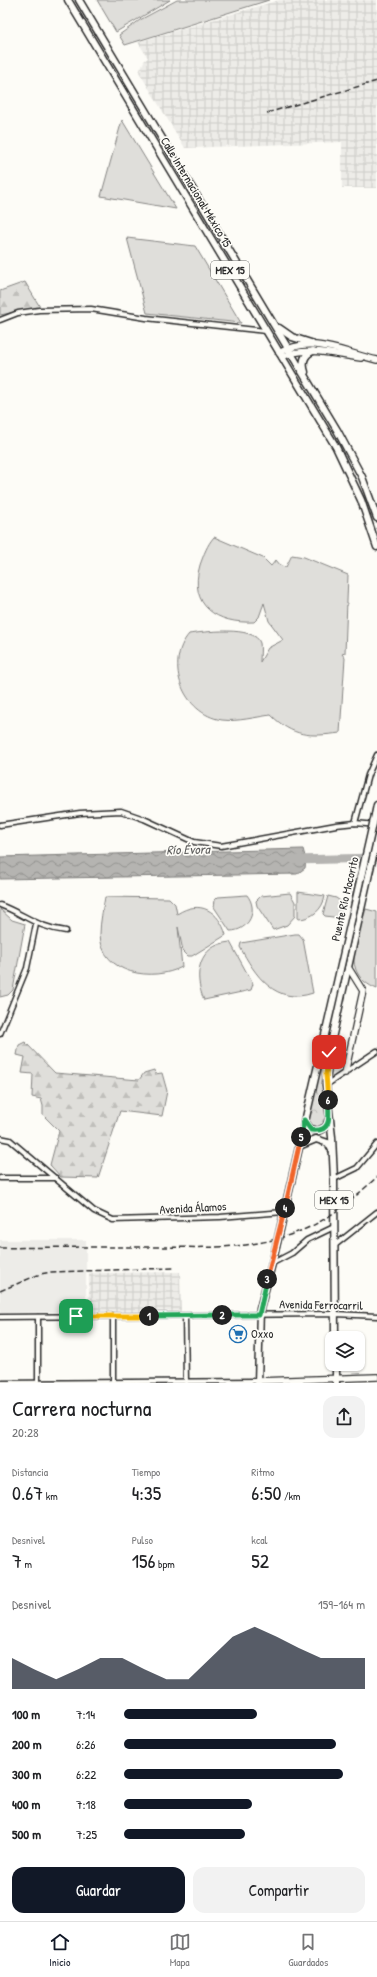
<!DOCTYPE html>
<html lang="es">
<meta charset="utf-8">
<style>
body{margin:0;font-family:"Patrick Hand",sans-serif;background:#f2f2f2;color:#202124;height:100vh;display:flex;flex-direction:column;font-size:15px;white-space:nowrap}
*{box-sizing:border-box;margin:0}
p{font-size:13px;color:#757577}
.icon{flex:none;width:22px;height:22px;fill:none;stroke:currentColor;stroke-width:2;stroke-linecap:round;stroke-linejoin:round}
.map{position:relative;height:1383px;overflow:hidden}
.details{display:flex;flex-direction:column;background:#fff;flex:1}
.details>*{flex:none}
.controls{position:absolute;left:325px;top:1331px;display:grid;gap:8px}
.controls a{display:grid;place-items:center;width:40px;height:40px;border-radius:8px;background:#fff;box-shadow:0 1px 3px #0004;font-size:20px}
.pin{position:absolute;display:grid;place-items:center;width:34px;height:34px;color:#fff;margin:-17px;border-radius:8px;box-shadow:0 2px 6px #0006}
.km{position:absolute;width:20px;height:20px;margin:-10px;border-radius:50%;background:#222;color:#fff;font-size:11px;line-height:20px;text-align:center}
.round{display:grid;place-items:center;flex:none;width:42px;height:42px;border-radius:12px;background:#f2f2f2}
.headline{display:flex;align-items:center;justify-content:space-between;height:68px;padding:0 12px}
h1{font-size:22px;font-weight:600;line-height:30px}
.figures{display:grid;grid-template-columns:repeat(3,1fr);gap:6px;height:68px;padding:4px 12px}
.figures div{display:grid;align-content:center}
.figures b{font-size:20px;font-weight:600}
.figures small{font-size:11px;font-weight:400}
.figures p{font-size:11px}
.chart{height:112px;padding:8px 12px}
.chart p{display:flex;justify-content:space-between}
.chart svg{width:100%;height:72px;margin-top:4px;fill:#111827;opacity:.7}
.action{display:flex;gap:8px;margin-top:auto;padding:8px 12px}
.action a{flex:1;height:46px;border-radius:12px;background:#111827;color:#fff;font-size:16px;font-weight:600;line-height:46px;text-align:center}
.action a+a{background:#f2f2f2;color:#202124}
ul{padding:0 12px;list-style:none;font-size:13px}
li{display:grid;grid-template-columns:64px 48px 1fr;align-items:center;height:30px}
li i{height:10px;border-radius:5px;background:#111827}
.menu{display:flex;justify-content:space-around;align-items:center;height:56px;border-top:1px solid #e0e0e0;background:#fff;font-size:11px;color:#757577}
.menu a{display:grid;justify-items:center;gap:2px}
.menu .active{color:#111827}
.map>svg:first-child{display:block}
</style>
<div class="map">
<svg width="377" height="1383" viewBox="0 0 377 1383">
<defs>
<pattern id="industrial-grid" width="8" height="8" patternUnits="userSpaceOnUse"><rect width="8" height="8" fill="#edece8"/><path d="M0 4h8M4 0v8" fill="none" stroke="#cbcbc7"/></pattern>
<pattern id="forest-firs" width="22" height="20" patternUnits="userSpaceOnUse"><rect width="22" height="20" fill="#dfdeda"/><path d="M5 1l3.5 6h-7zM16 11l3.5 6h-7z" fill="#c0bfbb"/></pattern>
<pattern id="park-crowns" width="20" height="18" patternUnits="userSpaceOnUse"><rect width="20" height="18" fill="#dfdeda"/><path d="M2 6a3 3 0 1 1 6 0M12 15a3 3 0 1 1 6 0" fill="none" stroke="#c0bfbb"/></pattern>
<pattern id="water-waves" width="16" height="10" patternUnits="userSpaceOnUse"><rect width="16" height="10" fill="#b5b4b1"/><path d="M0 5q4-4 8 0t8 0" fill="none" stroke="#939390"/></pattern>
</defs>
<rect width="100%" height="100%" fill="#fdfcf7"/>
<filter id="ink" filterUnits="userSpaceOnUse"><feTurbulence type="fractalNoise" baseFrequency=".025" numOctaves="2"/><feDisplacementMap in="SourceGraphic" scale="8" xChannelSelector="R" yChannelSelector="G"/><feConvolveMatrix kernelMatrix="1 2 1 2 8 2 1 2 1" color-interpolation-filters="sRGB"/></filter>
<g filter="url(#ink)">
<path fill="#edece8" d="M 0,1240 L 86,1240 L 86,1312 L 0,1313 Z"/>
<g fill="url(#industrial-grid)">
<path d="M 279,0 L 377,0 L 377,188 L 342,188 L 342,142 L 185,148 L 139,72 L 144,61 L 148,58 L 138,42 Z"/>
<path d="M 180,1272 L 181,1312 L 89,1312 L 89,1273 Z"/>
</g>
<g fill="#dfdeda" stroke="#858482">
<path d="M 97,0 L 170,0 L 116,32 Z"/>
<path d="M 177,0 L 269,0 L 125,45 L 119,35 L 140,20 Z"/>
<path d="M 122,120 L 176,209 L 101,196 Z"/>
<path d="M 127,238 L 195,246 L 241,323 L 147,313 Z"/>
<path d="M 214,537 L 263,558 L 271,566 L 276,560 L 281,566 L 286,567 L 292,555 L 304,557 L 348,575 L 345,653 L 342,654 L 345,658 L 340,733 C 310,737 293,737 271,715 C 255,717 238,722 222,720 C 183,714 164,663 189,634 C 202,632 255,625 260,643 C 261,648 260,656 260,662 L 268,648 L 283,640 L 269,621 L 264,603 L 259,617 L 254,622 C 217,624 188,606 200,565 C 204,554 207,545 214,537 Z"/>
<path d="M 298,892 L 325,896 C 323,909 312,919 298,919 Z"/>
<path d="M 290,893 L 295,902 L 295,916 L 287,925 L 273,930 L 257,906 L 256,901 L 261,896 Z"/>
<path d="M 247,895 C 259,910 249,931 230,931 L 214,907 L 215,900 L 218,897 Z"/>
<path d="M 328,896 L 336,898 L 343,903 L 341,918 L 325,916 L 323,914 Z"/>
<path d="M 105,897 L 169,898 L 175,904 L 177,914 C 200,899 219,911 226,935 L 192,956 L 188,956 L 183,951 L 178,927 L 182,967 C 153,982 101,975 100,934 C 100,922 103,909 105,897 Z"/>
<path d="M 0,909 L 12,920 L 25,924 L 13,990 L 8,995 L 0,997 Z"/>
<path d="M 366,909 L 377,912 L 377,989 C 339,973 357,939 366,909 Z"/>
<path d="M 295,934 L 299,934 L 303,939 L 313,993 C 275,1006 255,975 240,947 L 241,943 Z"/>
<path d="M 230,942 L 253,984 L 251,990 L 204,1000 C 193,975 198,945 230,942 Z"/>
</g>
<g fill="url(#forest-firs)" stroke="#858482">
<path d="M 25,282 L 40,307 L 0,315 L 0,291 Z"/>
<path d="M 25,1042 L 55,1073 L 139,1080 L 144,1073 L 154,1070 L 155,1074 L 162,1073 L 167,1091 L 162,1116 L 120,1111 L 98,1178 L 61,1177 L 50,1165 L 59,1131 L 43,1115 L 43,1106 L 41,1099 L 32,1097 L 33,1074 L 22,1073 L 25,1057 L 17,1055 L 19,1045 Z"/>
</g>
<path fill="url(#park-crowns)" stroke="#858482" d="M 321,1064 L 327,1119 L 325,1124 L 316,1128 L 310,1125 L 308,1119 Z"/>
<path fill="url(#water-waves)" stroke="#7e7d7b" d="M 303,849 L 306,860 L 305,868 L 297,874 L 0,879 L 0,857 Z"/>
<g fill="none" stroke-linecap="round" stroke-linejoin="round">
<path stroke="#b5b4b1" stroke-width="9" d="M 294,860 L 377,858"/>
<defs>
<g id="street">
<path d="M 0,320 L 18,313 L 39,310 L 91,309 L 146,318 L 266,331"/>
<path d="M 355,823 L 368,775 L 377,755"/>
<path d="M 0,825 L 80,813 L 121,811 L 144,819 L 194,842 L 221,846 L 336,825 L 355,823 L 377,825"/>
<path d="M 0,905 C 26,915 36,927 66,931"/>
<path d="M 0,1034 L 27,968 L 36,924"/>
<path d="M 326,1085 L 377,1051"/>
<path d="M 0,1138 L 10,1140 L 94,1211 L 113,1220 L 220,1217 L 284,1212"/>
<path d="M 0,1178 L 56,1178"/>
<path d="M 334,1179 L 357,1168 L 377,1144"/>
<path d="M 334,1246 L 377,1212"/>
<path d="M 271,1264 L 292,1253 L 307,1240 L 334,1227"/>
<path d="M 185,1316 L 186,1383"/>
<path d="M 0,1317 L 335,1314 L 377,1316"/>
<path d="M 38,1317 L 38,1383"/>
<path d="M 0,1383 L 258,1381"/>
<path d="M 113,1383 L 113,1316"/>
</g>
<g id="secondary">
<path d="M 279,353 C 312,334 344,353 377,360"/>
<path d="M 282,357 C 307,345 335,355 361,358"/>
<path d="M 345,1073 L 363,991 L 348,967"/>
<path d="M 258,1381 L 377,1377"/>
</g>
<g id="primary">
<path d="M 68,0 L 336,447 L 361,500 L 377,547"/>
<path d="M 79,0 L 337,430 L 362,477 L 377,518"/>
<path d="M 279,328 L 292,337 L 311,343"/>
<path d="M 305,372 C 302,363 303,355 313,351"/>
<path d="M 375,815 L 377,805"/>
<path d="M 305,1120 L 308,1128 L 318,1131 L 326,1127 L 329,1119"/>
<path d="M 299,1146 L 316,1139 L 328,1143 L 332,1150"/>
<path d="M 335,1338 L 334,1179 L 332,1137 L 326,1085 L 329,1052 L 377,838"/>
<path d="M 336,1364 L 336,1383"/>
<path d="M 258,1383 L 260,1309 L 274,1256 L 336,987"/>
</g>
</defs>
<use href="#street" stroke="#2b2b2b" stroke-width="7"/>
<use href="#secondary" stroke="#2b2b2b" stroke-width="8"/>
<use href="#primary" stroke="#2b2b2b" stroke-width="9"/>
<use href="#street" stroke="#fdfcf7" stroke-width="4"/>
<use href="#secondary" stroke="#fdfcf7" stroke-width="5.5"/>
<use href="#primary" stroke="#fdfcf7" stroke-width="6"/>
<g stroke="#2b2b2b" stroke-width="1.5" stroke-dasharray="6 3" stroke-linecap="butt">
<path d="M 267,113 L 377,81"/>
<path d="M 0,1248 C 50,1247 101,1247 151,1247 C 200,1247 248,1251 295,1233 C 327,1222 352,1200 377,1177"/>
<path d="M 0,1291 L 40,1274 L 51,1272 L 176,1268"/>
</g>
<defs>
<path id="primary-bridge" d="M 336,987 L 375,815"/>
</defs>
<use href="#primary-bridge" stroke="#2b2b2b" stroke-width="9" stroke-linecap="butt"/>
<use href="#primary-bridge" stroke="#fdfcf7" stroke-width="6"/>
</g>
</g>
<g fill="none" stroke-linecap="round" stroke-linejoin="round" filter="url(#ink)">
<defs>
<path id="split-1" d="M 76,1316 L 149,1316"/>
<path id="split-2" d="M 149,1316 L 222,1315"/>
<path id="split-3" d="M 222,1315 L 259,1315 L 267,1279"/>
<path id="split-4" d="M 267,1279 L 285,1208"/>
<path id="split-5" d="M 285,1208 L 301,1137"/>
<path id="split-6" d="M 301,1137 L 304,1120 L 311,1130 C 333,1133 329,1115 328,1100"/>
<path id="split-7" d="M 328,1100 L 326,1074 L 329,1052"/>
</defs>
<use href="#split-1" stroke="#fff" stroke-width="8"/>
<use href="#split-2" stroke="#fff" stroke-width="8"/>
<use href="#split-3" stroke="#fff" stroke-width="8"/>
<use href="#split-4" stroke="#fff" stroke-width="8"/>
<use href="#split-5" stroke="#fff" stroke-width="8"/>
<use href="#split-6" stroke="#fff" stroke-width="8"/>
<use href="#split-7" stroke="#fff" stroke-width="8"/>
<use href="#split-1" stroke="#f5b400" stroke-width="5"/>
<use href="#split-2" stroke="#22a559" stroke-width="5"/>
<use href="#split-3" stroke="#22a559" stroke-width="5"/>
<use href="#split-4" stroke="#f0652b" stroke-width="5"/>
<use href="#split-5" stroke="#f0652b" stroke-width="5"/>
<use href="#split-6" stroke="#22a559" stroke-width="5"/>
<use href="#split-7" stroke="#f5b400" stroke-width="5"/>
</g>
<defs>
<symbol id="supermarket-ring" viewBox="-11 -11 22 22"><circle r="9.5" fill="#fdfcf7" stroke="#1f6fb2" stroke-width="1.5"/><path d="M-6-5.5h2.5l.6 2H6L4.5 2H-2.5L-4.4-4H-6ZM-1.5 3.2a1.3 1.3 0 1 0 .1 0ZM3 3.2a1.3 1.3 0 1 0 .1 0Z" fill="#1f6fb2"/></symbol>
</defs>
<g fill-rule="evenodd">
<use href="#supermarket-ring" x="228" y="1324" width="20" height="20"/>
</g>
<g text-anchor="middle" stroke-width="3.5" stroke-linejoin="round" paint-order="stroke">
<g fill="#fdfcf7" stroke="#6a6a68" stroke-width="1">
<rect x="211" y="261" width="38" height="18" rx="3"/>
<rect x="315" y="1191" width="38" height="18" rx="3"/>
</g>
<g font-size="11" font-weight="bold" fill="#2b2b2b">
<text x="230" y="274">MEX 15</text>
<text x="334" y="1204">MEX 15</text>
</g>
<g font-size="12" fill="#2b2b2b" stroke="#fdfcf7">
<text transform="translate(196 192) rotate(59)" y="4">Calle Internacional México 15</text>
<text transform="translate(345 899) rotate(-77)" y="4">Puente Río Mocorito</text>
<text transform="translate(193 1208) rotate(-3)" y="4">Avenida Álamos</text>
<text transform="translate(321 1305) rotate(1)" y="4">Avenida Ferrocarril</text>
</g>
<g font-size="12" fill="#2b2b2b" stroke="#fdfcf7" text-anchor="start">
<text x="251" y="1338">Oxxo</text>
</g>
<g font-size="13" font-style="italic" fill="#5b5b5a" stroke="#fdfcf7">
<text transform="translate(188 849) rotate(-1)" y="5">Río Évora</text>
</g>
</g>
</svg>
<div class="controls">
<a><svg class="icon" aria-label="layers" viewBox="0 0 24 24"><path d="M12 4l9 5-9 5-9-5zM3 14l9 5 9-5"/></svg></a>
</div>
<div class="pin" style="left:76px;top:1316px;background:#1e9e55"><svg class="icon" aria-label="arrive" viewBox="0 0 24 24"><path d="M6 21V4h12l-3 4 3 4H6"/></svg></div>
<div class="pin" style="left:329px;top:1052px;background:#d93025"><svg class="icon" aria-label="check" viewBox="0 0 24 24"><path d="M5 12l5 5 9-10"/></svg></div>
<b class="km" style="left:149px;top:1316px">1</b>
<b class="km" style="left:222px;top:1315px">2</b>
<b class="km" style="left:267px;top:1279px">3</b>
<b class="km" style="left:285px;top:1208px">4</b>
<b class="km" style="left:301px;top:1137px">5</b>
<b class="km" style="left:328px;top:1100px">6</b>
</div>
<section class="details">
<div class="headline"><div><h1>Carrera nocturna</h1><p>20:28</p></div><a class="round"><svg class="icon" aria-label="share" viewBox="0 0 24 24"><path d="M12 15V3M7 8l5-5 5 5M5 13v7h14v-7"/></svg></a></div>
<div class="figures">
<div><p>Distancia</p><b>0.67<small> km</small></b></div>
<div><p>Tiempo</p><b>4:35</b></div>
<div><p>Ritmo</p><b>6:50<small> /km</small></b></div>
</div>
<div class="figures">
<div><p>Desnivel</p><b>7<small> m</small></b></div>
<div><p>Pulso</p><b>156<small> bpm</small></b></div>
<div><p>kcal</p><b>52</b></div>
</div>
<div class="chart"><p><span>Desnivel</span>159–164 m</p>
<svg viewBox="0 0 160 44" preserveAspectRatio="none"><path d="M0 44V25L10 32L20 38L30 32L40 25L50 25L60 32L70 38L80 38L90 25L100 12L110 6L120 12L130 19L140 25L150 25L160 25V44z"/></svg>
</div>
<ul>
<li><b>100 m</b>7:14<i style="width:55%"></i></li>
<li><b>200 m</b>6:26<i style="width:88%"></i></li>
<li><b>300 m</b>6:22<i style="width:91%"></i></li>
<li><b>400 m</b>7:18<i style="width:53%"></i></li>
<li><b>500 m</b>7:25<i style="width:50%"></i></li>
</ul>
<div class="action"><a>Guardar</a><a>Compartir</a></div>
</section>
<nav class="menu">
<a class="active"><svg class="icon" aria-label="home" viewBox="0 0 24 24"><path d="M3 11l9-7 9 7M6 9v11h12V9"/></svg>Inicio</a>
<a><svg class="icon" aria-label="map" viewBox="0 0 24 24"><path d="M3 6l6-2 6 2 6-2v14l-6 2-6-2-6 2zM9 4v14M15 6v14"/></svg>Mapa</a>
<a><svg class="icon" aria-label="saved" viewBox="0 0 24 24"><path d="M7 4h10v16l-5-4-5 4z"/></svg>Guardados</a>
</nav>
